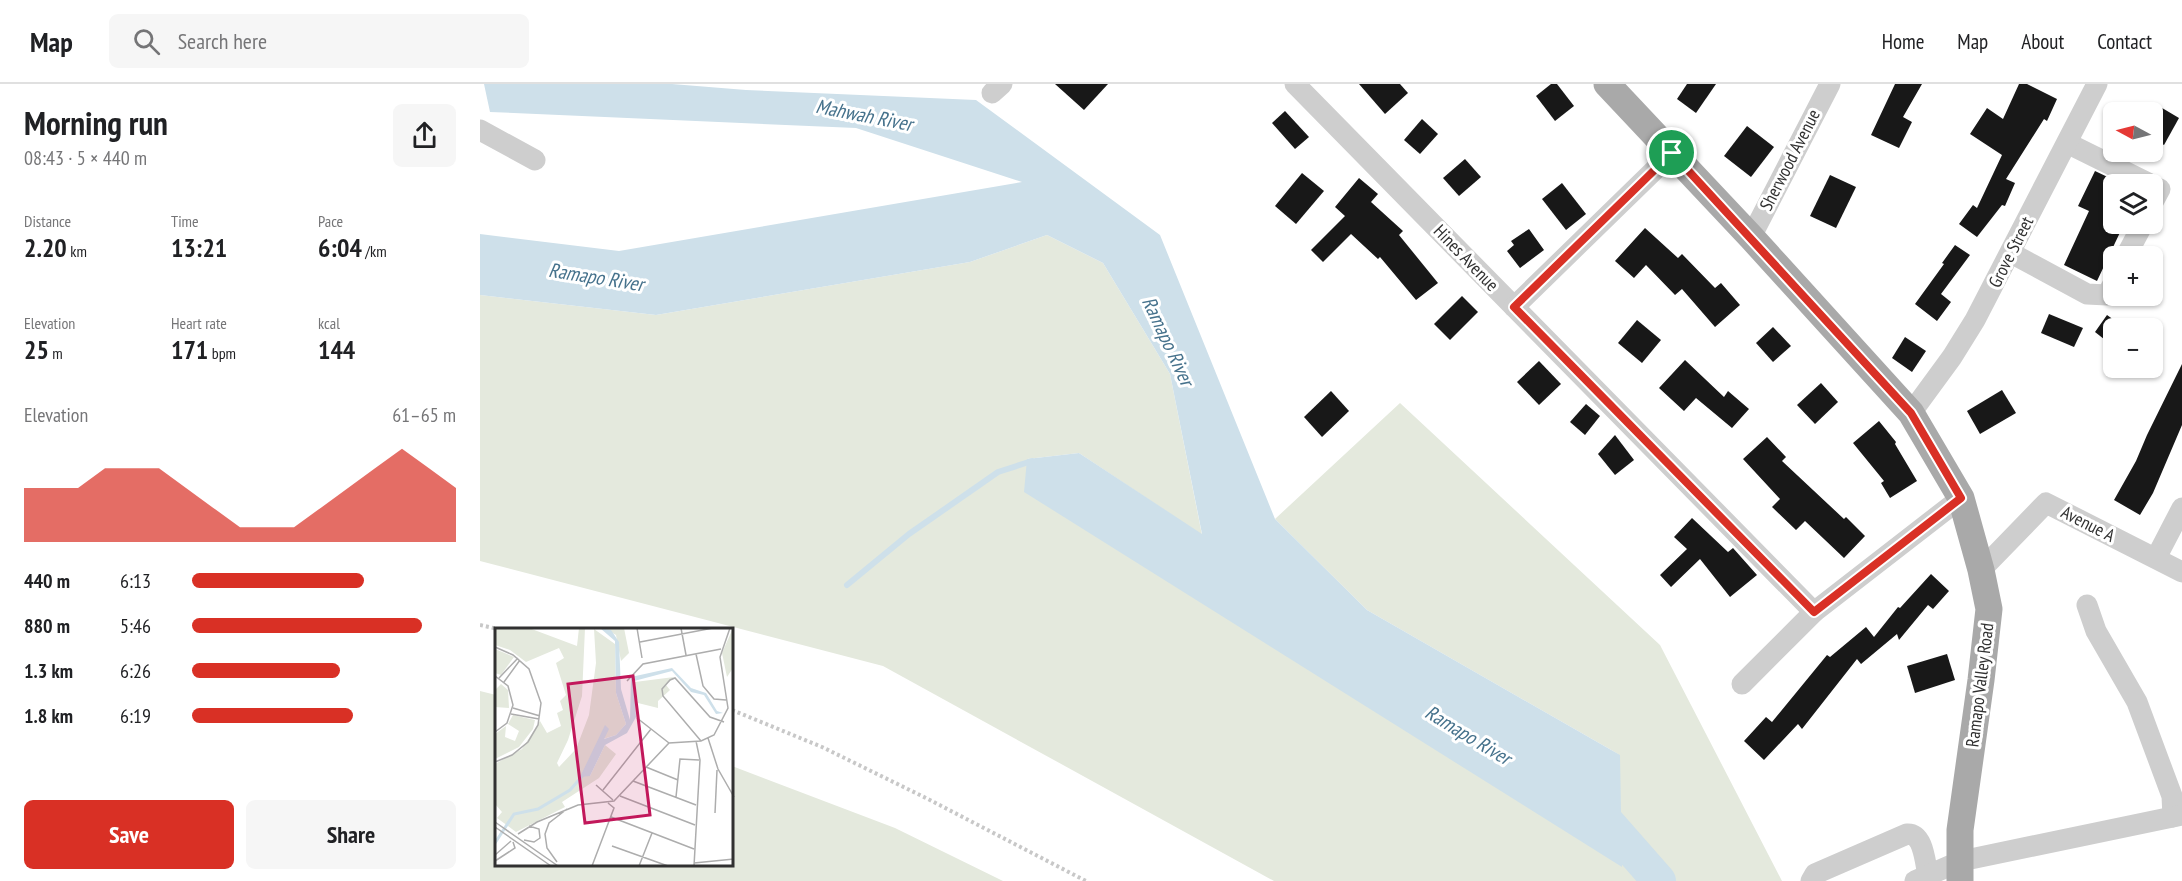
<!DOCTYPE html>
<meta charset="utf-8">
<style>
body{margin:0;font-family:"PT Sans Narrow",sans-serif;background:#f6f6f6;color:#202124;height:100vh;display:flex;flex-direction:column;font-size:22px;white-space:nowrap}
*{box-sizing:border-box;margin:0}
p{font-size:20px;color:#757577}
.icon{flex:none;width:33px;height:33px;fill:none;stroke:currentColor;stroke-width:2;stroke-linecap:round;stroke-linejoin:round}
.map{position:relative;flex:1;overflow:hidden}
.details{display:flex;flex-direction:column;background:#fff;width:480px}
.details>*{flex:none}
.needle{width:39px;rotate:277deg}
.buttons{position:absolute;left:1623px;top:18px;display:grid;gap:12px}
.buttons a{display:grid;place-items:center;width:60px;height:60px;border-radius:9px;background:#fff;box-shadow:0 2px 4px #0004;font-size:30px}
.pin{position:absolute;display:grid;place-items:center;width:51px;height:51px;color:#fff;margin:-26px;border:3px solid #fff;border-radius:50%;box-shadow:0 2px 6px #0007}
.round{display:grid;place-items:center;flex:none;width:63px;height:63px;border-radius:9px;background:#f6f6f6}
.summary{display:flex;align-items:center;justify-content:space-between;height:102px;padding:0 24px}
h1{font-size:33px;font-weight:700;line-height:45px}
.figures{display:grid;grid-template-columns:repeat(3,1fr);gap:9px;height:102px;padding:6px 24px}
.figures div{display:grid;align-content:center}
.figures b{font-size:26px;font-weight:700}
.figures small{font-size:16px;font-weight:400}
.figures p{font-size:16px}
.chart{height:168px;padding:12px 24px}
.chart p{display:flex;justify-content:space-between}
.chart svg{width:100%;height:108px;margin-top:6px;fill:#d93025;opacity:.7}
.primary-button{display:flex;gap:12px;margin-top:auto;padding:12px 24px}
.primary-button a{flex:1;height:69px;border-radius:9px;background:#d93025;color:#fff;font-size:24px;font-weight:700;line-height:69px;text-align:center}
.primary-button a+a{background:#f6f6f6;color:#202124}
ul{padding:0 24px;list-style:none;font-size:20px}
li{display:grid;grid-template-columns:96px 72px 1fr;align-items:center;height:45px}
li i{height:15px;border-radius:8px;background:#d93025}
header{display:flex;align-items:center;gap:36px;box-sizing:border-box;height:84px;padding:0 30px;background:#fff;border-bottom:2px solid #e0e0e0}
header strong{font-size:28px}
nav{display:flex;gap:33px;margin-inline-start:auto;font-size:21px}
.search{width:420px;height:54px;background:#f6f6f6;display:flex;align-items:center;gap:15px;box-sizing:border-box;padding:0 21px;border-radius:9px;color:#757577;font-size:22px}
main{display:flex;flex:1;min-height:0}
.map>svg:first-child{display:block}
</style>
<header>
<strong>Map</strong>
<div class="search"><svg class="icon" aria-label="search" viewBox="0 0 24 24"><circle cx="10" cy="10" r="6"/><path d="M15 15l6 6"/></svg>Search here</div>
<nav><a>Home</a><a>Map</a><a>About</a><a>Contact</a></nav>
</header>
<main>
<section class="details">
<div class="summary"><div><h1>Morning run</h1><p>08:43 · 5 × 440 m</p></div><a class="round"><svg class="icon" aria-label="share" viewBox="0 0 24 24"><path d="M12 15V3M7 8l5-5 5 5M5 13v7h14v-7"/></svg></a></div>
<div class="figures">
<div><p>Distance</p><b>2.20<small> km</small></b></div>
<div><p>Time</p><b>13:21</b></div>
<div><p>Pace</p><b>6:04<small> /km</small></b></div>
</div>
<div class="figures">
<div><p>Elevation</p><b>25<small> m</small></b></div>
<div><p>Heart rate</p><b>171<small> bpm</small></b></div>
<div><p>kcal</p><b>144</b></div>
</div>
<div class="chart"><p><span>Elevation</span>61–65 m</p>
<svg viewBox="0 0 160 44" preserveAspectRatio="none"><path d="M0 44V22L10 22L20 22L30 14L40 14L50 14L60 22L70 30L80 38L90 38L100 38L110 30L120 22L130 14L140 6L150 14L160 22V44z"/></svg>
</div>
<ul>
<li><b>440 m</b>6:13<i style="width:65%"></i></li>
<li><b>880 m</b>5:46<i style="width:87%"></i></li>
<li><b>1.3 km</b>6:26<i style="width:56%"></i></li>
<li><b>1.8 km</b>6:19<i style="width:61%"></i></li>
</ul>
<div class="primary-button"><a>Save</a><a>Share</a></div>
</section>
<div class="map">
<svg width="1702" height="797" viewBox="0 0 1702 797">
<rect width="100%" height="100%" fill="#fff"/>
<g fill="#e4e9dd">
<path d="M 567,151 L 623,179 L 690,290 L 722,451 L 599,369 L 547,375 L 1140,671 L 887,526 L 795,435 L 920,319 L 1180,561 L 1302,797 L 794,797 L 403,582 L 0,477 L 0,211 L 176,231 L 490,178 Z"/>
<path d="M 0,607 L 16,611 L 16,780 L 252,780 L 252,682 L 415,744 L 523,797 L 0,797 Z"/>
</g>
<path fill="#cee0ea" d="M 4,0 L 192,0 L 266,6 L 496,16 L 680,151 L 795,435 L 887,526 L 1140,671 L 1142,783 L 544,408 L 547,375 L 599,369 L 722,450 L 690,290 L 623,179 L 567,151 L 490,178 L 176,231 L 0,211 L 0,150 L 139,167 L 542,98 L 376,44 L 10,28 Z"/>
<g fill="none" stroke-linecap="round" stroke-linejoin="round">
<path stroke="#cee0ea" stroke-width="6" d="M 367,501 L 429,450 L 518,388 L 552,377"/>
<path stroke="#cee0ea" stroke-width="34" d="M 1108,724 L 1121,731 L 1179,797"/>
</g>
<g fill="#181818">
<path d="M 575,0 L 628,0 L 604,26 Z"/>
<path d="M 879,0 L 920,0 L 928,9 L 905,30 Z"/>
<path d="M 1071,0 L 1077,0 L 1094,22 L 1075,37 L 1056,12 Z"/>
<path d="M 1207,0 L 1236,0 L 1216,29 L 1197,15 Z"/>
<path d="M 1415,0 L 1442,0 L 1423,33 L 1432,38 L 1419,64 L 1391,51 Z"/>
<path d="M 1539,0 L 1547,0 L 1577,15 L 1567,37 L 1564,35 L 1526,95 L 1535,99 L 1525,122 L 1522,121 L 1497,153 L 1479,140 L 1493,121 L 1497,124 L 1522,71 L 1490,50 L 1507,24 L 1523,35 Z"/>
<path d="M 1672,18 L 1699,34 L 1684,61 L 1672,54 Z"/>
<path d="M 805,27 L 829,53 L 815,65 L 792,39 Z"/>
<path d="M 942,35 L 958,50 L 940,70 L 924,56 Z"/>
<path d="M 1267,42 L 1294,63 L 1271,93 L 1244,72 Z"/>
<path d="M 985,75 L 1001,93 L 979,112 L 963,94 Z"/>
<path d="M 1615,87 L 1634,96 L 1634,140 L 1644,140 L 1617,197 L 1584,181 L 1609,127 L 1598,122 Z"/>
<path d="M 822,89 L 844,107 L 816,140 L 795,122 Z"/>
<path d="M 1350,91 L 1376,103 L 1356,144 L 1330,132 Z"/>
<path d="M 879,94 L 898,110 L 891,118 L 923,147 L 919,151 L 958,199 L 936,216 L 900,173 L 898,175 L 871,150 L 843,178 L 831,166 L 865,132 L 855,123 Z"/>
<path d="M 1082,99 L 1106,130 L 1086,146 L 1062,115 Z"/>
<path d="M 1165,144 L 1198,174 L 1202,170 L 1235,204 L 1241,199 L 1260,221 L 1235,243 L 1202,205 L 1195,211 L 1166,181 L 1154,194 L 1135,177 Z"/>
<path d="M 1049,145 L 1064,166 L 1040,184 L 1027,167 L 1034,161 L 1031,157 Z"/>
<path d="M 1475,161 L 1490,171 L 1461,210 L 1471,218 L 1457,237 L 1435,220 L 1464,180 L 1462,179 Z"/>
<path d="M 982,212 L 998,228 L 970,256 L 954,240 Z"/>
<path d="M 1569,230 L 1603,244 L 1594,263 L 1561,249 Z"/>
<path d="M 1627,231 L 1641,241 L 1639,244 L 1634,244 L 1634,252 L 1629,259 L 1615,248 Z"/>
<path d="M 1157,236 L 1181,256 L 1162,279 L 1138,259 Z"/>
<path d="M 1293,243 L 1311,262 L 1293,278 L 1276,259 Z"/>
<path d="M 1425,253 L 1446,267 L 1432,288 L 1412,274 Z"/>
<path d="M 1205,276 L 1244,313 L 1248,307 L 1269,325 L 1252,344 L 1216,314 L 1204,327 L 1179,304 Z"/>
<path d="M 1059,277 L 1081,300 L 1059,321 L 1037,298 Z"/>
<path d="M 1702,280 L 1702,341 L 1673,409 L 1660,431 L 1634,416 L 1656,377 L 1667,351 Z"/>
<path d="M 1341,299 L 1358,318 L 1335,340 L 1317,321 Z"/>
<path d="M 1522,306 L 1536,329 L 1500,350 L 1487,327 Z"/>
<path d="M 851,307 L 869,327 L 842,353 L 824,333 Z"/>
<path d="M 1106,320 L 1120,332 L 1105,351 L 1090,338 Z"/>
<path d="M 1399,337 L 1416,358 L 1415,360 L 1437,397 L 1410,414 L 1401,399 L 1404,397 L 1373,359 Z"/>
<path d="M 1135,351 L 1154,376 L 1135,391 L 1118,370 Z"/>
<path d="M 1287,353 L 1306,373 L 1302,377 L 1364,435 L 1366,433 L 1385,452 L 1364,474 L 1325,437 L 1316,446 L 1292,423 L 1300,415 L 1263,375 Z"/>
<path d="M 1212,434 L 1248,468 L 1253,464 L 1277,491 L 1250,513 L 1220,475 L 1191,503 L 1180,491 L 1207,465 L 1194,453 Z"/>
<path d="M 1451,490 L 1469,507 L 1453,525 L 1448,521 L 1419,556 L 1417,550 L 1381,580 L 1377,575 L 1322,645 L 1318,640 L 1284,676 L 1264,657 L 1286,633 L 1292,638 L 1347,571 L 1350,573 L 1386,543 L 1394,553 L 1418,523 L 1420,524 Z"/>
<path d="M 1467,570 L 1475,596 L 1435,609 L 1427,582 Z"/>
</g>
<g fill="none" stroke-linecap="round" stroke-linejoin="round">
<g stroke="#c8c8c8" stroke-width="4" stroke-dasharray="3 3" stroke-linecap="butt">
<path d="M 0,541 L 18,545"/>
<path d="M 252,626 L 342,663 L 446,714 L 606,797"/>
</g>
<g stroke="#cecece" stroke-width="21">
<path d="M 815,0 L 1334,528"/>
<path d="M 512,9 L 522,0"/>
<path d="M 0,46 L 55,76"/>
<path d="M 1587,59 L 1670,100"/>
<path d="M 1672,102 L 1680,105 L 1672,120"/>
<path d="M 1271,153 L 1350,0"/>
<path d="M 1531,169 L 1607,210 L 1627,211 L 1634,198"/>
<path d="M 1646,172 L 1663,140"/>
<path d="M 1034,223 L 1192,69"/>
<path d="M 1431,329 L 1472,273 L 1495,236 L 1617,0"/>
<path d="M 1676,474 L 1702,424"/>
<path d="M 1501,486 L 1566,419 L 1702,488"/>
<path d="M 1607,521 L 1616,547 L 1657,618 L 1692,712 L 1693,733"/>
<path d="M 1262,600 L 1334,528 L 1481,414"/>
<path d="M 1331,797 L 1335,790 L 1427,750 C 1444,749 1445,779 1448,791"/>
<path d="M 1435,797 L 1481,777 L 1702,731"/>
</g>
<path stroke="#a9a9a9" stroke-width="27" d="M 1127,0 L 1271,153 L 1431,329 L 1481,414 L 1501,486 L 1509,525 L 1501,596 L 1480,746 L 1480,797"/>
</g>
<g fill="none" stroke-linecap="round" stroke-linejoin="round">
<defs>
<path id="route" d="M 1192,69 L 1431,329 L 1481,414 L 1334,528 L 1034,223 Z"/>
</defs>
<use href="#route" stroke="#fff" stroke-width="12"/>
<use href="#route" stroke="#d93025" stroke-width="8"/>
</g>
<g text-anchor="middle" stroke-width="6" stroke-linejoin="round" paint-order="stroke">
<g font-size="18" fill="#313131" stroke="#fff">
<text transform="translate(1310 76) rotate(-63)" y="6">Sherwood Avenue</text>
<text transform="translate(1531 168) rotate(-63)" y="6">Grove Street</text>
<text transform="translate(986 174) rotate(46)" y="6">Hines Avenue</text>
<text transform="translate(1608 440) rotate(27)" y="6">Avenue A</text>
<text transform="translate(1500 601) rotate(-83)" y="6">Ramapo Valley Road</text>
</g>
<g font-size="20" font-style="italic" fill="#46728c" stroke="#fff">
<text transform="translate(384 31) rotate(11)" y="7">Mahwah River</text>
<text transform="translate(116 193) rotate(9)" y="7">Ramapo River</text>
<text transform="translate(688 257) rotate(65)" y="7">Ramapo River</text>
<text transform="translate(988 651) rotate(31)" y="7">Ramapo River</text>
</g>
</g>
<g transform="translate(15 544)">
<rect width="238" height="238" fill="#fff"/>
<path d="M 0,0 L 34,0 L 82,18 L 84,0 L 90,0 L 87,68 L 73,112 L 62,135 L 64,139 L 81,121 L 94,87 L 101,35 L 99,1 L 120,16 L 121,65 L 131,96 L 121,107 L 108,111 L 86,148 L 95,148 L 110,117 L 121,126 L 104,150 L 67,174 L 70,179 L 21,204 L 2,190 L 7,184 L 0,176 L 0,136 L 27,121 L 45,93 L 52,105 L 66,98 L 62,85 L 68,82 L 65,73 L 71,67 L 61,35 L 69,30 L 64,20 L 31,34 L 15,22 L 0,17 ZM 109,0 L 129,0 L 134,25 L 126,33 L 121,7 ZM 238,0 L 238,40 L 232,49 L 227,25 ZM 0,21 L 19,29 L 6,47 L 0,45 ZM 179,49 L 171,57 L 175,62 L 163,73 L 163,80 L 143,75 L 140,54 ZM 6,56 L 13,62 L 14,80 L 0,79 L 0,62 ZM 18,87 L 40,92 L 38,101 L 24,119 L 0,131 L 0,106 L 11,98 L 10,109 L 20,113 L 24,103 L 13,96 Z" fill="#e4e9dd"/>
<path d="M 105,0 L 116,2 L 124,14 L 126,61 L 135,92 L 136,49 L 177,40 L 196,60 L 211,65 L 222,83 L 228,85 L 221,86 L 209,67 L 196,64 L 177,43 L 139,53 L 141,89 L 132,105 L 110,117 L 95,148 L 85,149 L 110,97 L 114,101 L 109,111 L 121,107 L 131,96 L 121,65 L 120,13 Z" fill="#cee0ea"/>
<path fill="none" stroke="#cee0ea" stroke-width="3" d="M 0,215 L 19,186 L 43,181 L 75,162 L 90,145"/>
<path fill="none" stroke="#adadad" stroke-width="1.5" d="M 142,0 L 147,30M 186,0 L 191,27M 145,14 L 218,0M 0,19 L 18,27 L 34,41 L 46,75 L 43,97 L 33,114 L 17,127 L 0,134M 201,26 L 208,58 L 219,71 L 231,72M 0,48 L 13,58 L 18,77 L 12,95 L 0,104M 4,50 L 23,30M 132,53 L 148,36 L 226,21M 9,54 L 25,32M 18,80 L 45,88M 16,86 L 44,91M 142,90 L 174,115M 213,110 L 223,141 L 239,169M 206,113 L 168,68 L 167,61 L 175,52 L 180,50 L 215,89 L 229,94M 151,139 L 183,152M 138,153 L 201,177M 101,157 L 118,172M 108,162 L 156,101M 125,168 L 200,197M 181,169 L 185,131 L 204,132M 220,185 L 222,142M 116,189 L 199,221M 0,194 L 63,238M 0,199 L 56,238M 23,206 L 42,194 L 83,177 L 119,173 L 174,115 L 206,113 L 219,107 L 233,80 L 225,29 L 235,0M 29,212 L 39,214 L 45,210 L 44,201 L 34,198M 117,218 L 173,238M 0,227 L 16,213M 0,233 L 20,220 L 18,214M 62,234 L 52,220 L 50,206 L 54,195 L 72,181M 199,235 L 239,231M 97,238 L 119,180 L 113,175M 144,238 L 157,205M 199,238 L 205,132 L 201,113"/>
<path fill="#c2185b" fill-opacity="0.15" stroke="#c2185b" stroke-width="3" d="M 138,48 L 155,187 L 90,195 L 73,56 Z"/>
<rect width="238" height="238" fill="none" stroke="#313131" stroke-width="3"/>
</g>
</svg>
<div class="buttons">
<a><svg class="needle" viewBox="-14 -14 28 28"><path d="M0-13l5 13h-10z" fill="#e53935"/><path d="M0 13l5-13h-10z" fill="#757577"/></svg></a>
<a><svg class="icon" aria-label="layers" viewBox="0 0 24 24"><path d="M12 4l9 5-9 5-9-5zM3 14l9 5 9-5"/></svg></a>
<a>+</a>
<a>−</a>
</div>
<div class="pin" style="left:1192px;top:69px;background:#1e9e55"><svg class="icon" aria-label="arrive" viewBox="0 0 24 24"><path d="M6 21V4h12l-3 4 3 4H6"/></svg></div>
</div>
</main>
